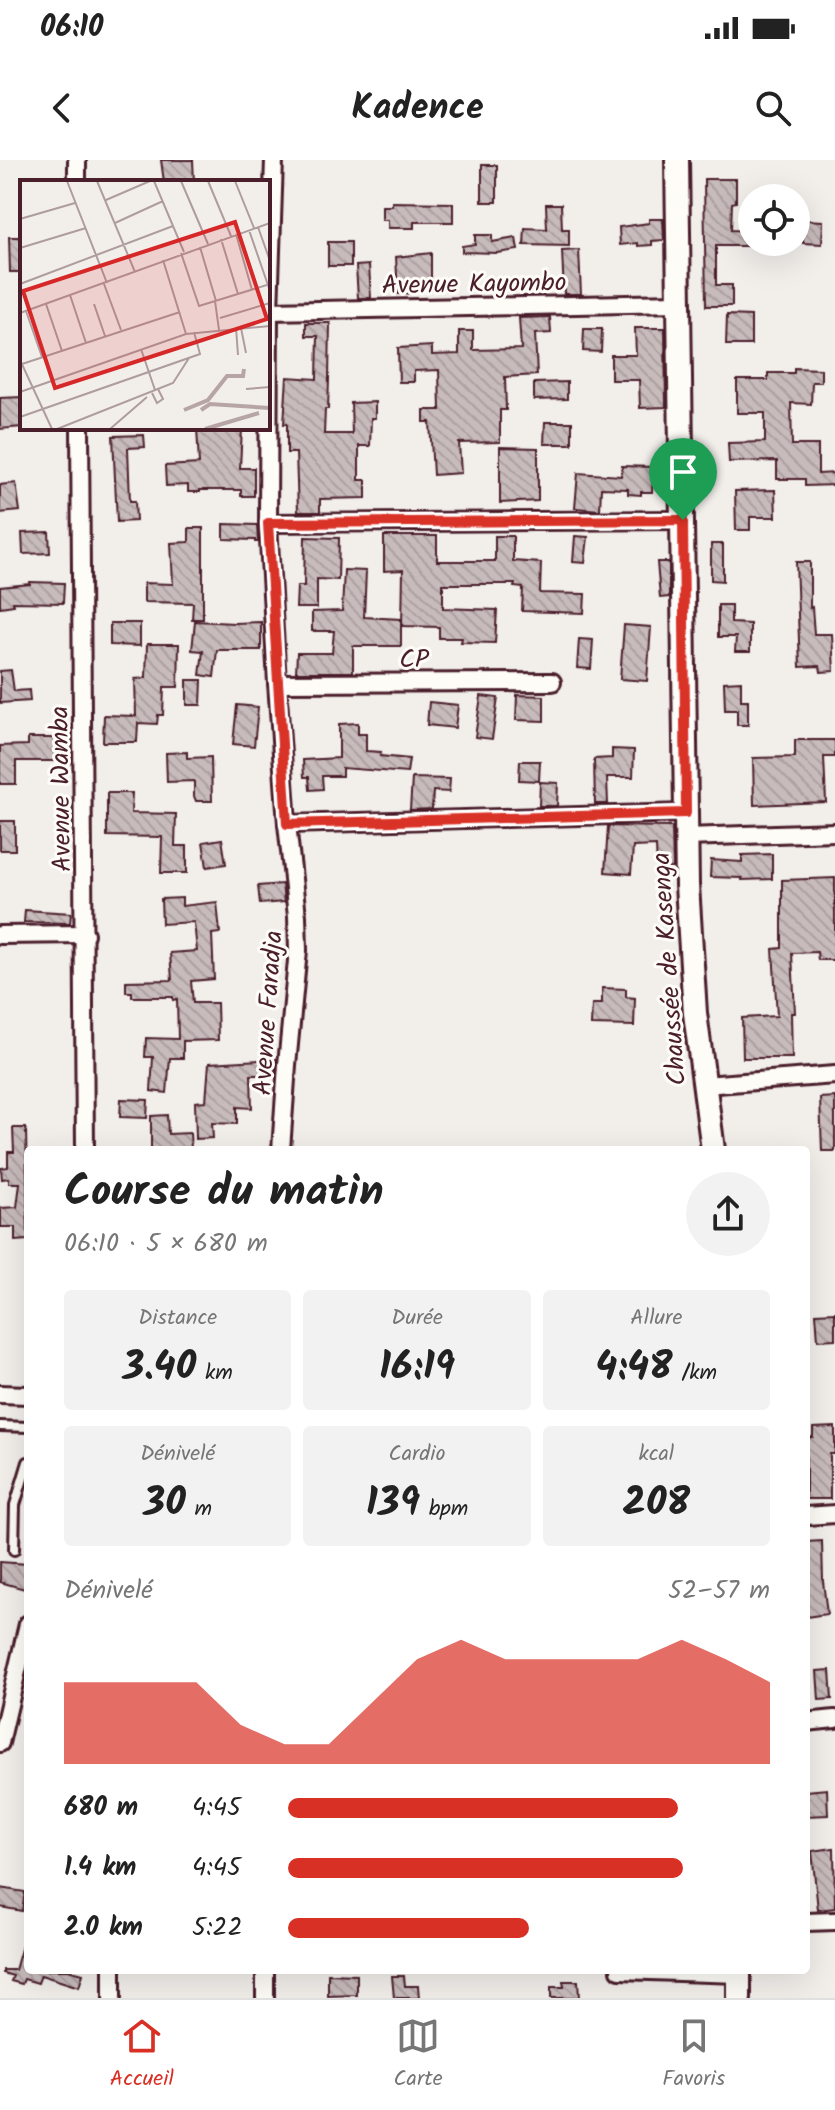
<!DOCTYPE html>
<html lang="fr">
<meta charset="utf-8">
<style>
body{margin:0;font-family:Kalam,sans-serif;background:#f2f2f2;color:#222;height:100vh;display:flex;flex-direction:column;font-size:30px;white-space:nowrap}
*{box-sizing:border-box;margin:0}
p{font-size:26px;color:#767676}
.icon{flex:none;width:44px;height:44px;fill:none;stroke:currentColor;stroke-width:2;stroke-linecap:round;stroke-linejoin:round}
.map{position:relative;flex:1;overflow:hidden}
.sheet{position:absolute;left:24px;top:986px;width:786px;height:828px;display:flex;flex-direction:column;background:#fff;border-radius:8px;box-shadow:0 8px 32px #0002}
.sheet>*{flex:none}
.fabs{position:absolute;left:738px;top:24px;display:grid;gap:16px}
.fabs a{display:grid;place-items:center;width:72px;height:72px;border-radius:50%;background:#fff;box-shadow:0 8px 32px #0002;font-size:40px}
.pin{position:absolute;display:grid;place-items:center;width:68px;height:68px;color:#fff;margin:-82px -34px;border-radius:50% 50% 50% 0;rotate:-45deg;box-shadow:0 0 8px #0007}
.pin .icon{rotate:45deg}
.round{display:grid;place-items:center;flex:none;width:84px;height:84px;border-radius:42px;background:#f2f2f2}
.summary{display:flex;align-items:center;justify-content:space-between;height:136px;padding:0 40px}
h1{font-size:44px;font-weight:700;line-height:60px}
.metrics{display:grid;grid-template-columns:repeat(3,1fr);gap:12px;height:136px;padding:8px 40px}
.metrics div{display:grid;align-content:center;border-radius:8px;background:#f2f2f2;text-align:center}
.metrics b{font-size:40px;font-weight:700}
.metrics small{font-size:22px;font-weight:400}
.metrics p{font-size:22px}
.chart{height:224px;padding:16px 40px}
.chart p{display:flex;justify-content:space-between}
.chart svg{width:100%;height:144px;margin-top:8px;fill:#d93025;opacity:.7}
ul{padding:0 40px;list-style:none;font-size:26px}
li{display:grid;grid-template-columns:128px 96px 1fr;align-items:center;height:60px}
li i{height:20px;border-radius:10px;background:#d93025}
.status{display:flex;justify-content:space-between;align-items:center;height:56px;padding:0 40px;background:#fff;direction:ltr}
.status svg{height:22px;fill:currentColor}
header{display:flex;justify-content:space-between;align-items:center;height:104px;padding:0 40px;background:#fff;font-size:36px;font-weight:700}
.tabs{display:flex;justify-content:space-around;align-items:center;height:112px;border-top:2px solid #e0e0e0;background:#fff;font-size:22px;color:#767676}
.tabs a{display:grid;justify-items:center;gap:4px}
.tabs .current{color:#d93025}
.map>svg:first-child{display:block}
</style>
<div class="status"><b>06:10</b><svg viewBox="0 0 49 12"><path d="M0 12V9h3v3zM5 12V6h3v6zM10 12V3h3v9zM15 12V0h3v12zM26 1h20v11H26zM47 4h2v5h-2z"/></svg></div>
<header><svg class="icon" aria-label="back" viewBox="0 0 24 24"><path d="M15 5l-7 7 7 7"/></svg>Kadence<svg class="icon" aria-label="search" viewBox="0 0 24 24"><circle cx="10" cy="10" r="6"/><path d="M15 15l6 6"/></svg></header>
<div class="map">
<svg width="835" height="1838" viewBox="0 0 835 1838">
<defs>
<pattern id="building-back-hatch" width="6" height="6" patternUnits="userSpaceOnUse" patternTransform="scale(2)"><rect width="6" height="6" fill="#c8bbbb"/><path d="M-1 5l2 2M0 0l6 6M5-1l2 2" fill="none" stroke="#ada0a1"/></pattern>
</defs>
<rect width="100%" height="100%" fill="#f2efeb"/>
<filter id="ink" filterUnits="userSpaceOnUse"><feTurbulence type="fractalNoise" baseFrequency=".0125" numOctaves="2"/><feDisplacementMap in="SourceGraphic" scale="16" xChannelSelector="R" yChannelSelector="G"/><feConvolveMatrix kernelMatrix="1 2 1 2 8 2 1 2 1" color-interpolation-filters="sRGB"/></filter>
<g filter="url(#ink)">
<g fill="url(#building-back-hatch)" stroke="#4a1f2b" stroke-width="2">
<path d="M 161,0 L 193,0 L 194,22 L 164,22 Z"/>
<rect x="482" y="5" width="15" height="37"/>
<path d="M 704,19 L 736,19 L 736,42 L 732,43 L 731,70 L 752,71 L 752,86 L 716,86 L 716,125 L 732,125 L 732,146 L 706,146 Z"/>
<path d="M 392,42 L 453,43 L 453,62 L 414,62 L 414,68 L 388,68 L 388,60 L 382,60 L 382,46 L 392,46 Z"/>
<path d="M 546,44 L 561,44 L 562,69 L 569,69 L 569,86 L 524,85 L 525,68 L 547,69 Z"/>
<path d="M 649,59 L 663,59 L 664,80 L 652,81 L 652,85 L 638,86 L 638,83 L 620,85 L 619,67 L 649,63 Z"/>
<path d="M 804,60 L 823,61 L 822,84 L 803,83 Z"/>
<path d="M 475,75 L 492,75 L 492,82 L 516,78 L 518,90 L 497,93 L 462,92 L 462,86 L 475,84 Z"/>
<path d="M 9,77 L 22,77 L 22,112 L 10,112 Z"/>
<rect x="328" y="82" width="23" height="24"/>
<path d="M 579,90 L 581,134 L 564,134 L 562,91 Z"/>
<path d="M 431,93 L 431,122 L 412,123 L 413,133 L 398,134 L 396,97 Z"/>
<path d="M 369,105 L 371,138 L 358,138 L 356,106 Z"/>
<path d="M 727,155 L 751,156 L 751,185 L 726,185 Z"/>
<path d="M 550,157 L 551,173 L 535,174 L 537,215 L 505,217 L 506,250 L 500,250 L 500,282 L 459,283 L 461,313 L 433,315 L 430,262 L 424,262 L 424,250 L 440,250 L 439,210 L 414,211 L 414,222 L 399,222 L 398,188 L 432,186 L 432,195 L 459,194 L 459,171 L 473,171 L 473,190 L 521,189 L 519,158 Z"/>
<path d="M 306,163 L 330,163 L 329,219 L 328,249 L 325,249 L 324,274 L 352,274 L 351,243 L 375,242 L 375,258 L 371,258 L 370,286 L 359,286 L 359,320 L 366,320 L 366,338 L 320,339 L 320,352 L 298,352 L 296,293 L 287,293 L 287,264 L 284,264 L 287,217 L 317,219 L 318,176 L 306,176 Z"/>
<path d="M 635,168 L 665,168 L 666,247 L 640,248 L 639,220 L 611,220 L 611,195 L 636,195 Z"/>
<path d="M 584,169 L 602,169 L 601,192 L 583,191 Z"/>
<path d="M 794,208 L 821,209 L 821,222 L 812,222 L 811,244 L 791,243 L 792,285 L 818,285 L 818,314 L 835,313 L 835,325 L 805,326 L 805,319 L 777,319 L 777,301 L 729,302 L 728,283 L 765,282 L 765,253 L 737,253 L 737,220 L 768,220 L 768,213 L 794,213 Z"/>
<path d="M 567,222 L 567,239 L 534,240 L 534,223 Z"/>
<path d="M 22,237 L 22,267 L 0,269 L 0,238 Z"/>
<path d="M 545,262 L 572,262 L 572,284 L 544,284 Z"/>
<path d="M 197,268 L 242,268 L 240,308 L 254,308 L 254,336 L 241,336 L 241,330 L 200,330 L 200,332 L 188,332 L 188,325 L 166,326 L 165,306 L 199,304 Z"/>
<path d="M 144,275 L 145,287 L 128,288 L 130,341 L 135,341 L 136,361 L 117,362 L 113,276 Z"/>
<path d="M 500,287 L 538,288 L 538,341 L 500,343 Z"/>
<path d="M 622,306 L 654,307 L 652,332 L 641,332 L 641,335 L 628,334 L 628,329 L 601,328 L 600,350 L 575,348 L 578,313 L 621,316 Z"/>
<path d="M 16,323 L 20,351 L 0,353 L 0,325 Z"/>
<path d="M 775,330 L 776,357 L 750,357 L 750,370 L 736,370 L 735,331 Z"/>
<path d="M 224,364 L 257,365 L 258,382 L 255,382 L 255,380 L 224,379 Z"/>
<path d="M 189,368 L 203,368 L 203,459 L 192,459 L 193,443 L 144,442 L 144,423 L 173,424 L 171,383 L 189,382 Z"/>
<path d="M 49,372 L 50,393 L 23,394 L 22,373 Z"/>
<path d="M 384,376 L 437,376 L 437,401 L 495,401 L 495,376 L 513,376 L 513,401 L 541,403 L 540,433 L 585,434 L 584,453 L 522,451 L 523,428 L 514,427 L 515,424 L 443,424 L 443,448 L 497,450 L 495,483 L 461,482 L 462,478 L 439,478 L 439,467 L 402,466 L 403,410 L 384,411 Z"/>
<path d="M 575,376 L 588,377 L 585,403 L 573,402 Z"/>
<path d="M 305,377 L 339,378 L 338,420 L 317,419 L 317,448 L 296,448 L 297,426 L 304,426 Z"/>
<path d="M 711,384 L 723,384 L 723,421 L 711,420 Z"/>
<path d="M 657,402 L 669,402 L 669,437 L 660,438 Z"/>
<path d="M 796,402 L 810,402 L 810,448 L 812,447 L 814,474 L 832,474 L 834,511 L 821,512 L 820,506 L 800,507 Z"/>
<path d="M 344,410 L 366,411 L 364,457 L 401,459 L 401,486 L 353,486 L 353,512 L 296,512 L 297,493 L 332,493 L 334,471 L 312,471 L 312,452 L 342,451 Z"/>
<path d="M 30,422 L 64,423 L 63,443 L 13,442 L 14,445 L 0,447 L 0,427 L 30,424 Z"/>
<path d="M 718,445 L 731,445 L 731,463 L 750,464 L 750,492 L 735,492 L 736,477 L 718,477 Z"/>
<path d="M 195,461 L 234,463 L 261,462 L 261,490 L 217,490 L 214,517 L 200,515 L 203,491 L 192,490 Z"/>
<path d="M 110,463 L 140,463 L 140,486 L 110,485 Z"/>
<path d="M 624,465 L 651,467 L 647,521 L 620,519 Z"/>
<path d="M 579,479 L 593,480 L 591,509 L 577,508 Z"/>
<path d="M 147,484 L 179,484 L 178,527 L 164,527 L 163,555 L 158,555 L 157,564 L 138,563 L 137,582 L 103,582 L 104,555 L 136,556 L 135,519 L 146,518 Z"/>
<path d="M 11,510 L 14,531 L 29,530 L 30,541 L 0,543 L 0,511 Z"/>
<path d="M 187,520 L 202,520 L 201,545 L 187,545 Z"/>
<path d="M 741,521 L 741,540 L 748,540 L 748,565 L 737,565 L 737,550 L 725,550 L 724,522 Z"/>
<path d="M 517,535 L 544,536 L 544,561 L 516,560 Z"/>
<path d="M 481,536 L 498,538 L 492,579 L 475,577 Z"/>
<path d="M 429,542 L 458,545 L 455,568 L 427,565 Z"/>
<path d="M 237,545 L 258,547 L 254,586 L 233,584 Z"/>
<path d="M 358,563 L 358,574 L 366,574 L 366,591 L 381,592 L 380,596 L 409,599 L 407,613 L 342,608 L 342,616 L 322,616 L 323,629 L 310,630 L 309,617 L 304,617 L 303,600 L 339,598 L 339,564 Z"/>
<path d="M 28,578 L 57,578 L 57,601 L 16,601 L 16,624 L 0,624 L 0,586 L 28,585 Z"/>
<path d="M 795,580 L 835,580 L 835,597 L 824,597 L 826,642 L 754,645 L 753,598 L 795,597 Z"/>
<path d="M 612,589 L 634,590 L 633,617 L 607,617 L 608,644 L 595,644 L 594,599 L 612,598 Z"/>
<path d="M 187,592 L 187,598 L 211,597 L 212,641 L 196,641 L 194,636 L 194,621 L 167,622 L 166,593 Z"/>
<path d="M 520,601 L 540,601 L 539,621 L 519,620 Z"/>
<path d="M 412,618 L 450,619 L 449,632 L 433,631 L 432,649 L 410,650 Z"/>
<path d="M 540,622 L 558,623 L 557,646 L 539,646 Z"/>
<path d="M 107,633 L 132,633 L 131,653 L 176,654 L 175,686 L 187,686 L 187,713 L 161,713 L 162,677 L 107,676 Z"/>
<rect x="0" y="661" width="15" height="29"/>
<path d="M 608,666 L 672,667 L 673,708 L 657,709 L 656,686 L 633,687 L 631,714 L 605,712 Z"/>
<path d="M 222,679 L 226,704 L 207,707 L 203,682 Z"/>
<path d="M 772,694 L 772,719 L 742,720 L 742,718 L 710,717 L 711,700 L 742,702 L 742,695 Z"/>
<path d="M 835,718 L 835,800 L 818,800 L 817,792 L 792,793 L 795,853 L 791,853 L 792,898 L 743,898 L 742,858 L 777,856 L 773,789 L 782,788 L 782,720 Z"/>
<path d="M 282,724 L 284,742 L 260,744 L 258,726 Z"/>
<path d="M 182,738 L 182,746 L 217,742 L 220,773 L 212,774 L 214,819 L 191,821 L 193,843 L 217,843 L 218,880 L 183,881 L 183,898 L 170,898 L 167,933 L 151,931 L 153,897 L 145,897 L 146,878 L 178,879 L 177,839 L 173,840 L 173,837 L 132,837 L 132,832 L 126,832 L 126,821 L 172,820 L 170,793 L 197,791 L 194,762 L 162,764 L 161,739 Z"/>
<path d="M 25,750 L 71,753 L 70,763 L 24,762 Z"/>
<path d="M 602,828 L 626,829 L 626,837 L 635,838 L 634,866 L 591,865 L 592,844 L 602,844 Z"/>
<path d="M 276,899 L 275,915 L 251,915 L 252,948 L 237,947 L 237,964 L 212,963 L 213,978 L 196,979 L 195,942 L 206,941 L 209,903 Z"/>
<path d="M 835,937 L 835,991 L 822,991 L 820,938 Z"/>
<path d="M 121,939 L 148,940 L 147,958 L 120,957 Z"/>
<path d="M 167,955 L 168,974 L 190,973 L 191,990 L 151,990 L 151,956 Z"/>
<path d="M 13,968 L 26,968 L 28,1080 L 15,1081 L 15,1067 L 1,1067 L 1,1048 L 17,1047 L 20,1023 L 9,1023 L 9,1018 L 2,1019 L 1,1008 L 8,1007 L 8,992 L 14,992 Z"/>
<path d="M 835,1152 L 835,1179 L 818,1180 L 816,1153 Z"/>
<path d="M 835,1267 L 835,1291 L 834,1294 L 830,1294 L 830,1339 L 806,1339 L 806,1278 L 813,1277 L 813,1268 Z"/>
<path d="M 822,1381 L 823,1421 L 827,1454 L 806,1457 L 806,1382 Z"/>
<path d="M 0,1402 L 28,1404 L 28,1430 L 0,1422 Z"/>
<path d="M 830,1510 L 832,1539 L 819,1540 L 817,1511 Z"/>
<path d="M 827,1629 L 828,1655 L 806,1656 L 806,1631 Z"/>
<path d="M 834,1688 L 835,1748 L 818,1750 L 812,1691 Z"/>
<path d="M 0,1728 L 25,1732 L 22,1751 L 0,1747 Z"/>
<path d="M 25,1775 L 28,1775 L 28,1810 L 68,1810 L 83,1814 L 79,1827 L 41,1815 L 38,1823 L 24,1819 L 22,1824 L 11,1821 L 13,1816 L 3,1813 L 3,1810 L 15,1810 Z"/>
<path d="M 328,1814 L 357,1815 L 357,1835 L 328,1836 Z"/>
<path d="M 392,1816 L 404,1816 L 405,1826 L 418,1826 L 419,1838 L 394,1838 Z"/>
<path d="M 563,1821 L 578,1821 L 579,1838 L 551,1838 L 551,1827 L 564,1827 Z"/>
</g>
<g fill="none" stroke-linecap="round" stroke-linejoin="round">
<defs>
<g id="lane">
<path d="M 0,1266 L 28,1267"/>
<path d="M 14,1390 L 15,1345 L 28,1302"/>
</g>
<g id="street">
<path d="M 77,0 L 77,22"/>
<path d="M 274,0 L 269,151 L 268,363 L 277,523 L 287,664 L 297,756 L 298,790 L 287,905 L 281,990"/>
<path d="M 269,151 L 679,143"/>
<path d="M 80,268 L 85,990"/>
<path d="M 268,363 L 683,360"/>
<path d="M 277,523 L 552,522"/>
<path d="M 287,664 L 686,653"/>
<path d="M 686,677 L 835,672"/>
<path d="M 0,775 L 85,774"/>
<path d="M 704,925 L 835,915"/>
<path d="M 0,1234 L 28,1235"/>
<path d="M 806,1356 L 835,1354"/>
<path d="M 806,1562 L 835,1559"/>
<path d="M 0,1583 L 28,1464"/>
<path d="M 806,1762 L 835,1761"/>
<path d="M 112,1810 L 112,1838"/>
<path d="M 620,1810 L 739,1814"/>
<path d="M 265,1838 L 265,1810"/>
</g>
<g id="secondary">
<path d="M 677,0 L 687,725 L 695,853 L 713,990"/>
<path d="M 739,1810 L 739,1838"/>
</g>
</defs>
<use href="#lane" stroke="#4a1f2b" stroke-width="14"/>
<use href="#street" stroke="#4a1f2b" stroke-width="22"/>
<use href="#secondary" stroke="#4a1f2b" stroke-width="28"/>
<use href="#lane" stroke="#fdfcf7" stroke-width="8"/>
<use href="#street" stroke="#fdfcf7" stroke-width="16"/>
<use href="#secondary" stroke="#fdfcf7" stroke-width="22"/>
</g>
</g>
<g fill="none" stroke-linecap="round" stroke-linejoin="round" filter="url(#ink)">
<defs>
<path id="route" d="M 683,360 L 686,653 L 287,664 L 268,363 Z"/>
</defs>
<use href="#route" stroke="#fff" stroke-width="16"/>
<use href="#route" stroke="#d93025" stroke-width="10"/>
</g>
<g text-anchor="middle" stroke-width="6" stroke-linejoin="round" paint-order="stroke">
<g font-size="26" fill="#4a1f2b" stroke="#fdfcf7">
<text transform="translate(474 123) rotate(-1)" y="9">Avenue Kayombo</text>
<text x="414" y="507">CP</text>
<text transform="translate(60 629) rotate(-91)" y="9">Avenue Wamba</text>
<text transform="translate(668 809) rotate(-94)" y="9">Chaussée de Kasenga</text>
<text transform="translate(267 853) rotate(-86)" y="9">Avenue Faradja</text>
</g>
</g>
<g transform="translate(20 20)">
<rect width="250" height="250" fill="#f2efeb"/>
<path fill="none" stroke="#b7a5a6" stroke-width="4" d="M 164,230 L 188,220 L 207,196 L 223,196 L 224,189M 181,230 L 190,224 L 250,228M 185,249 L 239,233"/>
<path fill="none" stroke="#af9c9e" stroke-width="2" d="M 47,1 L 87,103M 77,1 L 115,92M 134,1 L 164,72M 161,1 L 188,64M 188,1 L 211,56M 215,1 L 234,48M 86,20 L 130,1M 0,39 L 55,23M 95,43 L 143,21M 238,47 L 250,81M 229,50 L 250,111M 216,54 L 232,110M 201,59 L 218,114M 180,67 L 196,121M 0,68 L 66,48M 161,73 L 179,126 L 250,104M 143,80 L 166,154M 0,104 L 153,46M 84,104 L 101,150M 50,115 L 66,163M 195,121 L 199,150M 26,124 L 42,171M 74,124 L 85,156M 6,131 L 22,177M 0,133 L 250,43M 200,138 L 250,123M 216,148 L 218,175M 221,148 L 226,173M 121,169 L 135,210M 0,180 L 32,249M 2,184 L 160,132M 226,209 L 250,207M 0,212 L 166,154 L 250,146M 132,213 L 137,223 L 143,219 L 138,209M 0,237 L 180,174 L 174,152M 37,249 L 153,203 L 169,178M 90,249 L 127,217"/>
<path fill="#d62828" fill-opacity="0.15" stroke="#d62828" stroke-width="4" d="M 215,42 L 247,139 L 35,208 L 3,111 Z"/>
<rect width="250" height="250" fill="none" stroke="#4a1f2b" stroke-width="4"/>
</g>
</svg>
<div class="fabs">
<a><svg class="icon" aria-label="locate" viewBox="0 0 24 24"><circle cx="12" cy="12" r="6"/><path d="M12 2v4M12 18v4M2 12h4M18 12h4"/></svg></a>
</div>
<div class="pin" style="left:683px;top:360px;background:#1e9e55"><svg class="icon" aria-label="arrive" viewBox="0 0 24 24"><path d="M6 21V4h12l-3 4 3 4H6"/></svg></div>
<section class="sheet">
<div class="summary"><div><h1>Course du matin</h1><p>06:10 · 5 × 680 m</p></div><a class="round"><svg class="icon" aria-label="share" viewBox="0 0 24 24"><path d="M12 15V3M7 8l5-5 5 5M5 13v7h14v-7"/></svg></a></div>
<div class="metrics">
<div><p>Distance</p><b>3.40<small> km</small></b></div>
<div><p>Durée</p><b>16:19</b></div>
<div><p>Allure</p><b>4:48<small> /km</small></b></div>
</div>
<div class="metrics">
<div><p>Dénivelé</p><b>30<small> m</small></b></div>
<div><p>Cardio</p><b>139<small> bpm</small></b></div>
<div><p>kcal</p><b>208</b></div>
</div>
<div class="chart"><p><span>Dénivelé</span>52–57 m</p>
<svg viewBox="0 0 160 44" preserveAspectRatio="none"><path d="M0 44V19L10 19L20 19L30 19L40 32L50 38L60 38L70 25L80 12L90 6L100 12L110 12L120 12L130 12L140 6L150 12L160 19V44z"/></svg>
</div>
<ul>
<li><b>680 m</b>4:45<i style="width:81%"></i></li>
<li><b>1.4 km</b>4:45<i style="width:82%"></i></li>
<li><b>2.0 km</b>5:22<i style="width:50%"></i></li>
</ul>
</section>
</div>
<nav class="tabs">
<a class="current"><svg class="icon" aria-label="home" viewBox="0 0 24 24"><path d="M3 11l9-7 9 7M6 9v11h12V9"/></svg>Accueil</a>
<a><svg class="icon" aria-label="map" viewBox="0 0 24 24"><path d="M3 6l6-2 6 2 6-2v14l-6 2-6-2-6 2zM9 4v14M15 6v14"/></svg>Carte</a>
<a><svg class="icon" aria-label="saved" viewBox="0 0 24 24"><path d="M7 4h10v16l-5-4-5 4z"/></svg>Favoris</a>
</nav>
